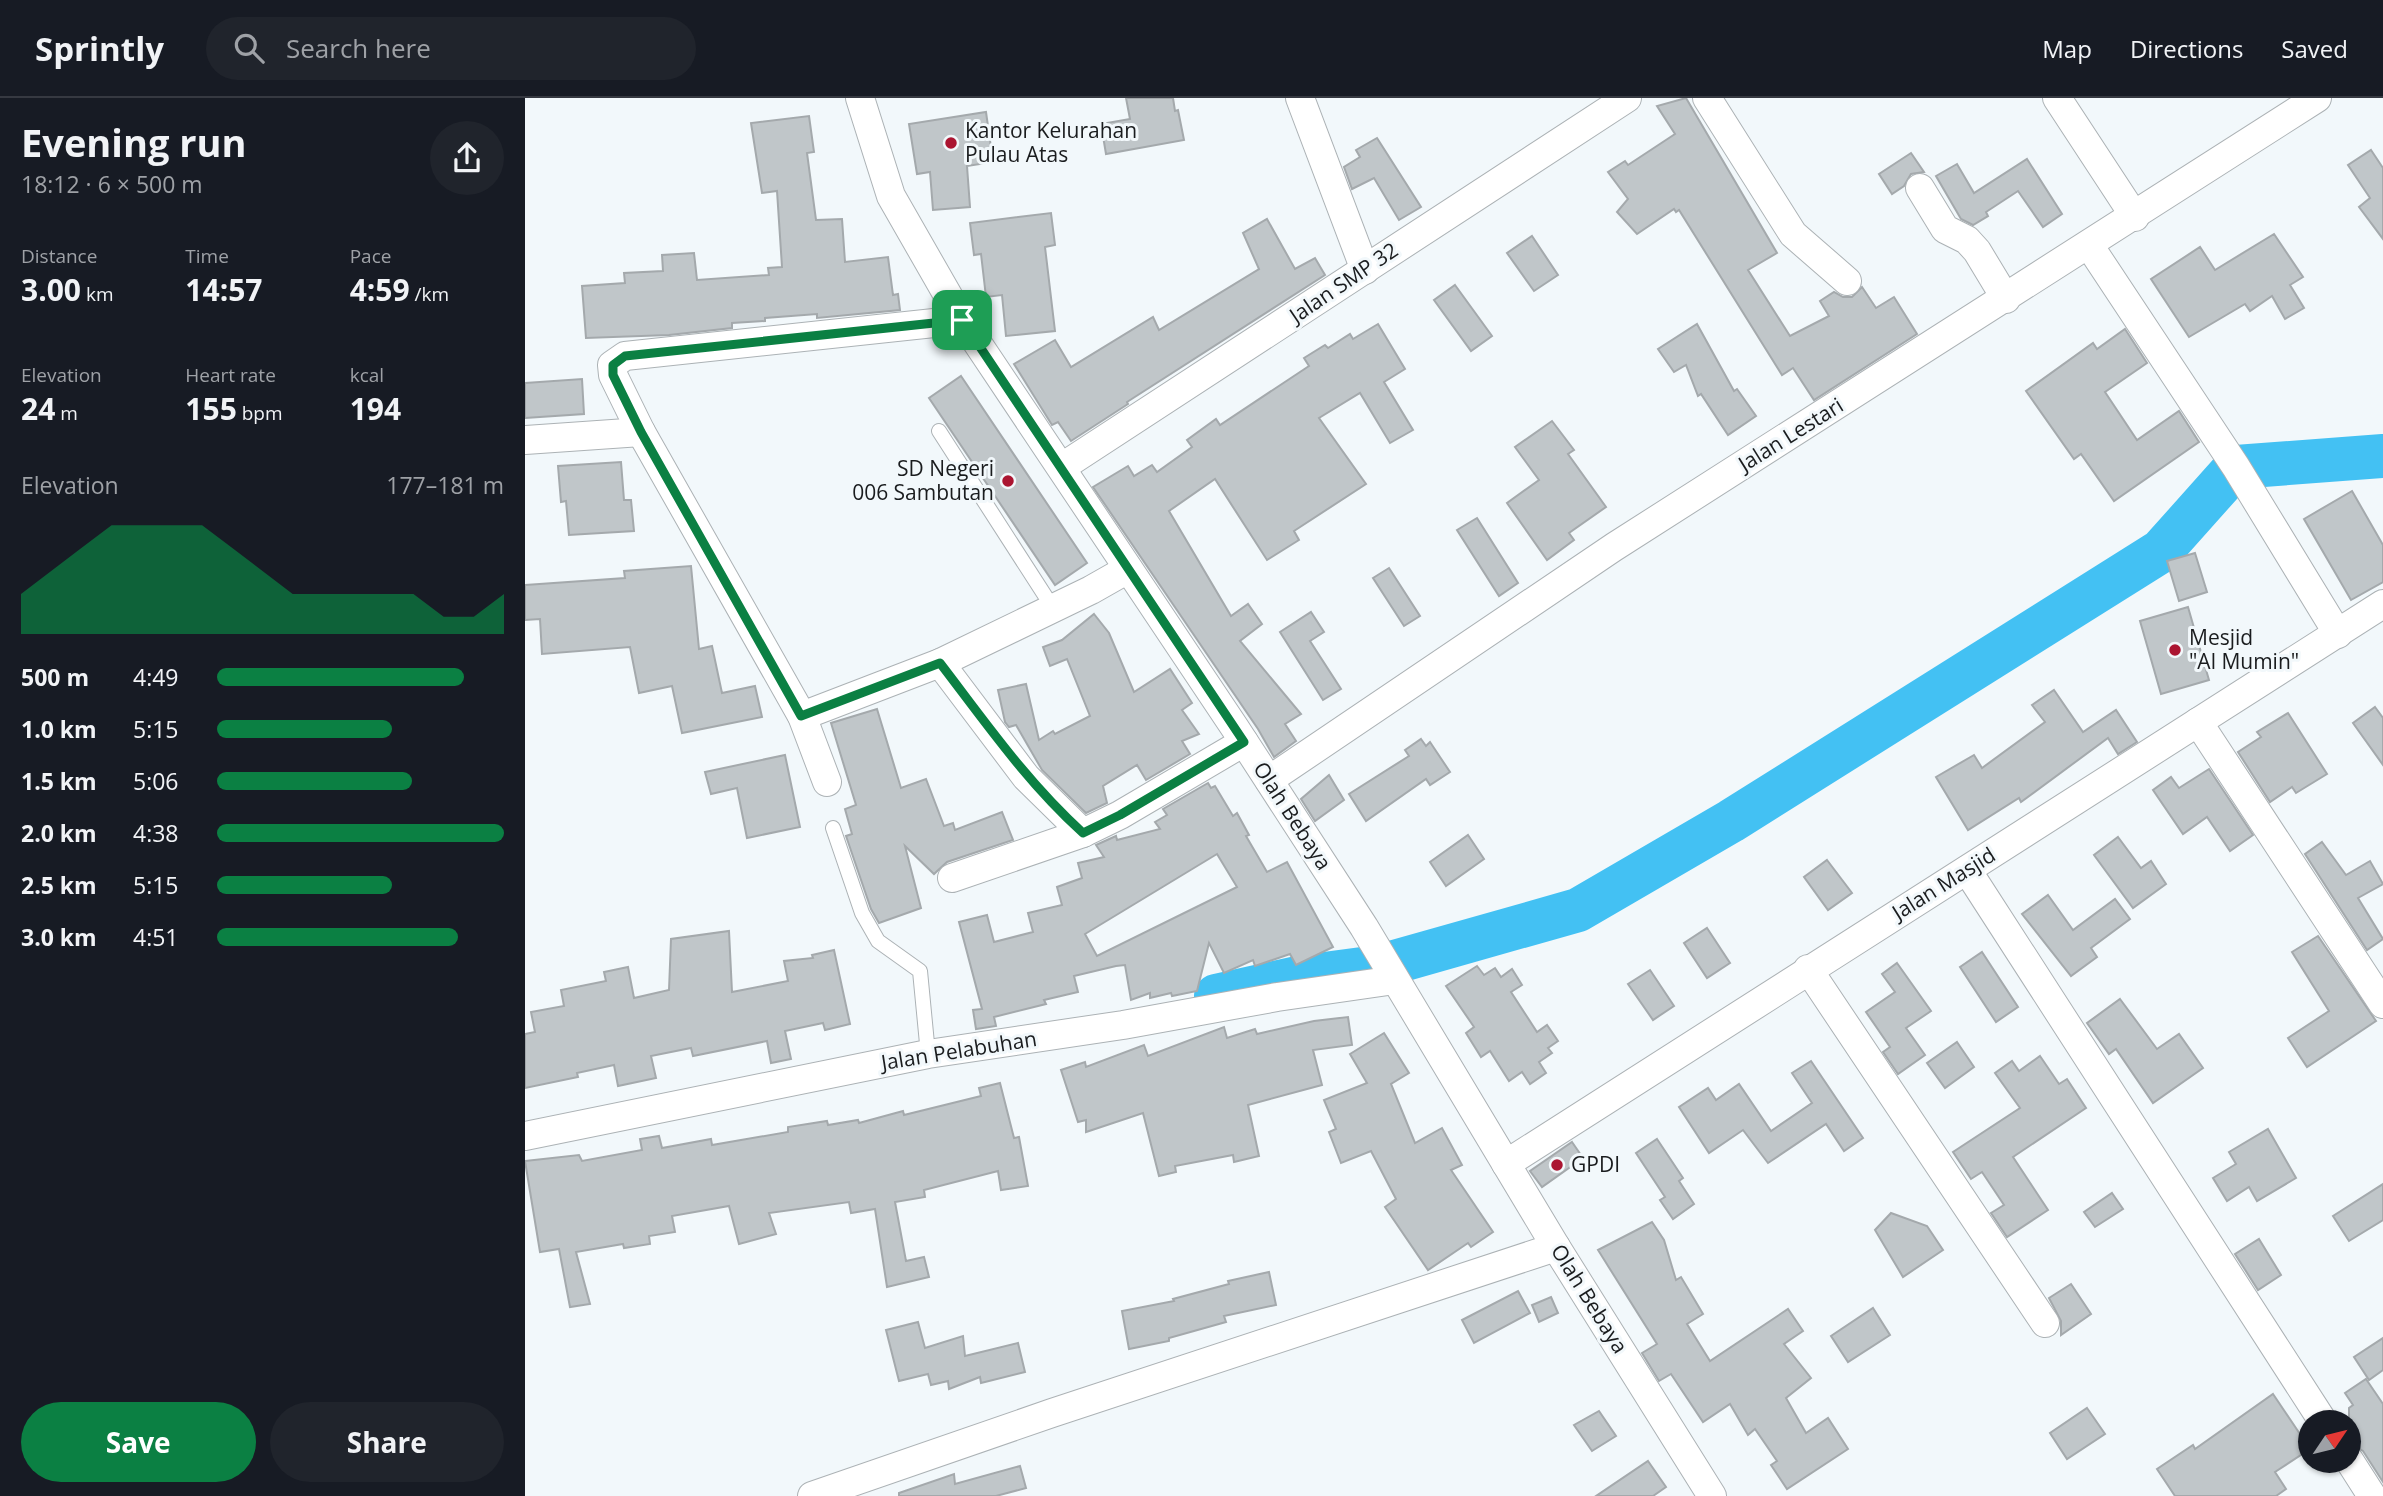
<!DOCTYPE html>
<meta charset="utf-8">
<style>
body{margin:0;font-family:"Open Sans",sans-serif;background:#20242c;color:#f1f3f6;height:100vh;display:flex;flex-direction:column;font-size:26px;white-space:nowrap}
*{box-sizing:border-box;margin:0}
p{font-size:23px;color:#9ea1a6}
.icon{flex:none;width:38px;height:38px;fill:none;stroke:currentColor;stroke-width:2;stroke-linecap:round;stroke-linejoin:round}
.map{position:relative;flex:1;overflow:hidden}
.side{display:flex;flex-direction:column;background:#171b24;width:525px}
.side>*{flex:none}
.needle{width:46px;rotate:55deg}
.fabs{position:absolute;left:1773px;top:1312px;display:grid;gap:14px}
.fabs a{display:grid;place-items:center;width:63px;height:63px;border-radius:50%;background:#171b24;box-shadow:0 2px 5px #0004;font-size:35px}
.pin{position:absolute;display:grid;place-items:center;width:60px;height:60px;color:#fff;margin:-30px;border-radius:14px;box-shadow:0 4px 10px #0006}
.round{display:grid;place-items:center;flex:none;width:74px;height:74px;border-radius:37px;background:#20242c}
.summary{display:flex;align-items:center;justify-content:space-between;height:119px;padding:0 21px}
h1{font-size:38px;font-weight:700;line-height:52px}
.figures{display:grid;grid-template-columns:repeat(3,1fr);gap:10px;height:119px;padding:7px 21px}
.figures div{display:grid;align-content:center}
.figures b{font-size:30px;font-weight:700}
.figures small{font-size:19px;font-weight:400}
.figures p{font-size:19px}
.chart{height:196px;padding:14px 21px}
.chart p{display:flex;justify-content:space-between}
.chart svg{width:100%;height:126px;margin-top:7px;fill:#0b8043;opacity:.7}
.action{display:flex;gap:14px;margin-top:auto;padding:14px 21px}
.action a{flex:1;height:80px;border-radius:42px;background:#0b8043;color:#fff;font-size:28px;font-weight:700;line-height:80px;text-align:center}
.action a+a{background:#20242c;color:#f1f3f6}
ul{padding:0 21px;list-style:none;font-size:23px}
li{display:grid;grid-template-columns:112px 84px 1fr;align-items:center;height:52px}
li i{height:18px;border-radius:9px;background:#0b8043}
header{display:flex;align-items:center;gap:42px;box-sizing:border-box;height:98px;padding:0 35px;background:#171b24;border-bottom:2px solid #363941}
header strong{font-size:33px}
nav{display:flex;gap:38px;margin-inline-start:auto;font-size:24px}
.search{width:490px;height:63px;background:#20242c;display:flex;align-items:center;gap:18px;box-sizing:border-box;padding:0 24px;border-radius:38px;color:#9ea1a6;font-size:26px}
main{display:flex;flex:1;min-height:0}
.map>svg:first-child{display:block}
</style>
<header>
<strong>Sprintly</strong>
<div class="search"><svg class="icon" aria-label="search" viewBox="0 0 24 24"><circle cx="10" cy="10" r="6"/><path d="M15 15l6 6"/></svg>Search here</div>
<nav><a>Map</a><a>Directions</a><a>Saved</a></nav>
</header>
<main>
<section class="side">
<div class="summary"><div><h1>Evening run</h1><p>18:12 · 6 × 500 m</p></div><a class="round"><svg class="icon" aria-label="share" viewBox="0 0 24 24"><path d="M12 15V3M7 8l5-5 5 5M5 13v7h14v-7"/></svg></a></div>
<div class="figures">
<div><p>Distance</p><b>3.00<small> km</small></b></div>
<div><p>Time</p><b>14:57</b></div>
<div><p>Pace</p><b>4:59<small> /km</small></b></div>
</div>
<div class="figures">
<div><p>Elevation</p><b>24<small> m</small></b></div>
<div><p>Heart rate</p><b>155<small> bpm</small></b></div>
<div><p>kcal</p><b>194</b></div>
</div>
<div class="chart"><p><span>Elevation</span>177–181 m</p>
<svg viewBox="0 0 160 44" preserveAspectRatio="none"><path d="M0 44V30L10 22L20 14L30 6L40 6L50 6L60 6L70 14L80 22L90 30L100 30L110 30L120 30L130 30L140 38L150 38L160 30V44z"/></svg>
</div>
<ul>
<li><b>500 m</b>4:49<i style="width:86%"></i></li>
<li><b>1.0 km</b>5:15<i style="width:61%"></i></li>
<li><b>1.5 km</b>5:06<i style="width:68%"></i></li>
<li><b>2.0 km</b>4:38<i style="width:100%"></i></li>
<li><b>2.5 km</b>5:15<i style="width:61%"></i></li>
<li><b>3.0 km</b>4:51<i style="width:84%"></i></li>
</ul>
<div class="action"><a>Save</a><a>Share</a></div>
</section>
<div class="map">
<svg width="1858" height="1398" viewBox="0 0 1858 1398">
<rect width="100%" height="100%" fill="#f2f8fb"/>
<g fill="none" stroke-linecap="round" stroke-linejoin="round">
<path stroke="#43c1f3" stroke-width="44" d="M 691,898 L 777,879 L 852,869 L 1053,812 L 1206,723 L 1636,453 L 1711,369 L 1858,358"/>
</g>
<g fill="#c0c6c9" stroke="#a4a9ac" stroke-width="2" fill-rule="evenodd">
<path d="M 601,0 L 648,0 L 650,13 L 653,12 L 659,42 L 581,56 L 576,26 L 605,21 Z"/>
<path d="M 1161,0 L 1252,155 L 1223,172 L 1265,238 L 1304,218 L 1295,203 L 1309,194 L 1318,199 L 1327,199 L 1337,189 L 1351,210 L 1369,199 L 1392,236 L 1289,302 L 1268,270 L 1257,277 L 1154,112 L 1151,114 L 1149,111 L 1112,136 L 1092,114 L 1103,101 L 1083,74 L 1100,63 L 1103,67 L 1150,36 L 1132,8 Z"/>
<path d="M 461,14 L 468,64 L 442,68 L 445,109 L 408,112 L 405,74 L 392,76 L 384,26 Z"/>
<path d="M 284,18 L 289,54 L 282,55 L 291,122 L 317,121 L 320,164 L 363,159 L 368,197 L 373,196 L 375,212 L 292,220 L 292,216 L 240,220 L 240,223 L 207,225 L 207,230 L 144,237 L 61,240 L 57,188 L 100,185 L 99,175 L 138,173 L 137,157 L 169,155 L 172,182 L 244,177 L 243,170 L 257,169 L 252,93 L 237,95 L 226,25 Z"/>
<path d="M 852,40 L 896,109 L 874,122 L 849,80 L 827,91 L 819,69 L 835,59 L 831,52 Z"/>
<path d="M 1846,52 L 1858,70 L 1858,141 L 1834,109 L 1845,100 L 1823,67 Z"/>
<path d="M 1386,55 L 1399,74 L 1386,76 L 1379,88 L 1367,96 L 1354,76 Z"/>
<path d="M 1502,61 L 1537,116 L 1518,129 L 1493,93 L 1461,114 L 1463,118 L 1448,127 L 1436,121 L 1411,78 L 1432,66 L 1449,95 Z"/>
<path d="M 526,115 L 530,147 L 520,149 L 530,233 L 481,238 L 477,197 L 461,199 L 456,156 L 449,157 L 445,125 Z"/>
<path d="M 742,121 L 770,171 L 790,160 L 800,177 L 602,304 L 603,306 L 546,343 L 533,324 L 527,327 L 489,266 L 530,242 L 546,269 L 628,219 L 634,232 L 734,171 L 718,135 Z"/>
<path d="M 1749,136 L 1778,179 L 1765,187 L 1779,210 L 1760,221 L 1747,198 L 1725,213 L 1720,206 L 1664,239 L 1626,181 L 1675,149 L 1690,172 Z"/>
<path d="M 1007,138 L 1033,177 L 1009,193 L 982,155 Z"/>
<path d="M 930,187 L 967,238 L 946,253 L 909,202 Z"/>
<path d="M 853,226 L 880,271 L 859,284 L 888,332 L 865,345 L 835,295 L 794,320 L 841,386 L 769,433 L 774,442 L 742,462 L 690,381 L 644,413 L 706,518 L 723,506 L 737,526 L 715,543 L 776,616 L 760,626 L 771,643 L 749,659 L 733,631 L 568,389 L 603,368 L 609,378 L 627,367 L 632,374 L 667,349 L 662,342 L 691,321 L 695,327 L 784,268 L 779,260 L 800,247 L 803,250 L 825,236 L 828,241 Z"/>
<path d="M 1172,226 L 1209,293 L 1212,291 L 1231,318 L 1203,337 L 1176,296 L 1173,298 L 1161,267 L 1149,274 L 1133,251 Z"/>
<path d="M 1600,231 L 1622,265 L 1580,294 L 1612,342 L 1654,313 L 1674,344 L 1589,403 L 1556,356 L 1549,361 L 1501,293 L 1568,245 L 1572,251 Z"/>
<path d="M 436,278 L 562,465 L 530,487 L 404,300 Z"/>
<path d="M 57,281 L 59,316 L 0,320 L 0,285 Z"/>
<path d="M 1027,323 L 1049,352 L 1043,356 L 1081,409 L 1044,435 L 1049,442 L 1022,462 L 982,405 L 1014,382 L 990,349 Z"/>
<path d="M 96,364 L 99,402 L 106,402 L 109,433 L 44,437 L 41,403 L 36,404 L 33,368 Z"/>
<path d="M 1827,393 L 1858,447 L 1858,484 L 1826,502 L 1779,421 Z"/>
<path d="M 952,420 L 993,485 L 974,498 L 932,432 Z"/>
<path d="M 1670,455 L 1682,494 L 1654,503 L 1642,463 Z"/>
<path d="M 166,468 L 174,551 L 187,548 L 197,595 L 230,588 L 237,619 L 157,635 L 147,588 L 114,595 L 105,549 L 17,556 L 15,521 L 0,522 L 0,487 L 100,480 L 99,473 Z"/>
<path d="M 864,470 L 895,518 L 879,528 L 848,480 Z"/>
<path d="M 1663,509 L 1684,582 L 1636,596 L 1615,523 Z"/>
<path d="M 786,514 L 799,534 L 785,543 L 816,591 L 798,602 L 755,534 Z"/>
<path d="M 569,516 L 584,535 L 609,594 L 645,571 L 667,605 L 657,612 L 674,636 L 657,643 L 665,656 L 621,682 L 612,667 L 578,688 L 582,705 L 561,715 L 517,672 L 491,627 L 484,629 L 480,624 L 473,592 L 501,586 L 514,642 L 528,633 L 530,636 L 565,618 L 542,561 L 525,568 L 518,549 L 537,542 Z"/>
<path d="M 1529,592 L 1558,634 L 1591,612 L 1612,644 L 1593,656 L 1583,640 L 1496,704 L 1494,700 L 1443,732 L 1411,679 L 1449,657 L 1457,670 L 1520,624 L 1507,607 Z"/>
<path d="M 1850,609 L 1858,620 L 1858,667 L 1828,625 Z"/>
<path d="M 352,611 L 376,690 L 401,681 L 419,728 L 428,725 L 430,732 L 477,714 L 488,742 L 422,764 L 409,776 L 380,748 L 396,810 L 354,825 L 346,811 L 321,738 L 327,736 L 320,711 L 331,707 L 306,625 Z"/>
<path d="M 1763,615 L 1802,676 L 1771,695 L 1767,689 L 1745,704 L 1713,654 L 1736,639 L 1732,634 Z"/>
<path d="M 896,641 L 901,648 L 905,644 L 925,674 L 905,687 L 901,681 L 841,723 L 824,696 L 884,658 L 880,652 Z"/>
<path d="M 260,657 L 275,729 L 222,740 L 212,690 L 186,696 L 180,674 Z"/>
<path d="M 1684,671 L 1728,737 L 1705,753 L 1682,719 L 1658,736 L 1628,692 L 1646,679 L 1654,690 Z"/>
<path d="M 804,677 L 819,702 L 790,723 L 776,701 Z"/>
<path d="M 683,685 L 686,690 L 690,688 L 708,718 L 712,715 L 724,737 L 721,738 L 742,774 L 762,764 L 808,849 L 771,867 L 765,856 L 730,868 L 728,862 L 699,875 L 684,845 L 672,893 L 647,898 L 646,895 L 625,900 L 625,895 L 606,902 L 600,867 L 591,868 L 549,878 L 553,894 L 519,902 L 521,906 L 469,919 L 471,928 L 451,931 L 448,912 L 457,911 L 434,824 L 462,817 L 469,844 L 508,834 L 503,815 L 537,807 L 532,789 L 557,780 L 553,765 L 579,759 L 571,747 L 591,738 L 592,742 L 635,731 L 630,724 L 642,717 L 638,711 ZM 692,756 L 712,789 L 572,858 L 560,836 Z"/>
<path d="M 943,737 L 959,761 L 921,788 L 905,764 Z"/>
<path d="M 1593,739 L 1616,770 L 1626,763 L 1641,786 L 1608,810 L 1569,757 Z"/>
<path d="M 1797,744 L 1821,777 L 1845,763 L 1858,786 L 1833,800 L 1858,841 L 1842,852 L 1780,756 Z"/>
<path d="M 1302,762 L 1327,795 L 1303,812 L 1279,779 Z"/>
<path d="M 1523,797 L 1548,832 L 1590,801 L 1605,821 L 1566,850 L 1572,859 L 1546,878 L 1497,816 Z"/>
<path d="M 1182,830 L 1205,865 L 1182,880 L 1159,845 Z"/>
<path d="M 204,833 L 207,894 L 263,883 L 259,863 L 288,860 L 287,857 L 309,852 L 325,926 L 300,932 L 298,925 L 260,933 L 266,961 L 246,965 L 242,943 L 168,958 L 166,950 L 126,958 L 131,980 L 93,988 L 89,967 L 52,975 L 53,979 L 0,990 L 0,936 L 10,934 L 6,914 L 39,908 L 36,892 L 81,883 L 79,874 L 103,869 L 109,900 L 144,892 L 146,841 Z"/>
<path d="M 1793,838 L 1851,923 L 1782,969 L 1763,940 L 1804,913 L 1767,854 Z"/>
<path d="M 1457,854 L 1493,909 L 1471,924 L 1435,869 Z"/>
<path d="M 1372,865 L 1406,913 L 1381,930 L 1400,957 L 1373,976 L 1358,954 L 1365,949 L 1341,914 L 1370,894 L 1357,876 Z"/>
<path d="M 952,868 L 959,877 L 970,870 L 976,879 L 987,871 L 997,887 L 986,894 L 1012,934 L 1022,927 L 1033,943 L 1023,950 L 1027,955 L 1014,964 L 1021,975 L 1005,986 L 997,974 L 984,983 L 965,953 L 956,959 L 941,935 L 949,929 L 921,888 Z"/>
<path d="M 1125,872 L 1149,908 L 1128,922 L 1103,886 Z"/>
<path d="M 1595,901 L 1632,951 L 1654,936 L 1678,970 L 1628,1005 L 1591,951 L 1584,956 L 1562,925 Z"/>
<path d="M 823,919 L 827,947 L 788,952 L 797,987 L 723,1007 L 734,1058 L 709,1064 L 708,1057 L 650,1068 L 651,1074 L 634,1078 L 618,1015 L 561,1034 L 561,1022 L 553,1024 L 536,972 L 560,964 L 561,969 L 619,947 L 623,958 L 699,929 L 702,940 L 730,931 L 732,936 L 789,923 Z"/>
<path d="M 859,935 L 884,975 L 866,986 L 890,1045 L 917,1030 L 937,1067 L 926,1072 L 968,1134 L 946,1149 L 943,1145 L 903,1172 L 860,1109 L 871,1101 L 846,1053 L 816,1065 L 804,1034 L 811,1031 L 799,1002 L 842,985 L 825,956 Z"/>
<path d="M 1432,944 L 1449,969 L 1420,990 L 1402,965 Z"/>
<path d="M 1515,958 L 1534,986 L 1542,981 L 1561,1010 L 1488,1059 L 1523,1112 L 1482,1139 L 1466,1115 L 1479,1107 L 1457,1074 L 1446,1081 L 1428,1054 L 1495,1010 L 1470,975 L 1487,963 L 1494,973 Z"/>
<path d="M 1286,963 L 1338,1040 L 1319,1053 L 1301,1026 L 1243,1065 L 1218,1032 L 1184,1055 L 1154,1009 L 1183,990 L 1191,1002 L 1214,986 L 1246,1033 L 1287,1005 L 1267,975 Z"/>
<path d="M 475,985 L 489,1040 L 494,1039 L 503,1088 L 476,1092 L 473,1073 L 399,1092 L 400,1099 L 370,1104 L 381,1163 L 399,1159 L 404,1179 L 362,1189 L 350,1111 L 326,1115 L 324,1104 L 244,1115 L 251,1136 L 214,1146 L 204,1108 L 147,1118 L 150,1134 L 124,1138 L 125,1146 L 99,1150 L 98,1146 L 51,1154 L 65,1206 L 45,1209 L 34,1151 L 15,1154 L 0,1063 L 54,1057 L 57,1063 L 117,1052 L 115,1041 L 134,1038 L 137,1050 L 186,1041 L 187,1047 L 263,1034 L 263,1029 L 302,1023 L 303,1027 L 333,1022 L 334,1025 L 378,1013 L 379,1017 L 456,998 L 454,990 Z"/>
<path d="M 1743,1031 L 1771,1080 L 1732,1103 L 1724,1089 L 1702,1103 L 1688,1080 L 1711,1066 L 1704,1054 Z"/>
<path d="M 1132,1041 L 1158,1080 L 1154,1083 L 1169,1106 L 1148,1121 L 1135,1102 L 1140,1099 L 1111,1055 Z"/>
<path d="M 1047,1044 L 1058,1060 L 1017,1089 L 1005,1073 Z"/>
<path d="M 1858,1086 L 1858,1122 L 1824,1143 L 1808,1118 Z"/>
<path d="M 1587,1095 L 1598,1111 L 1570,1129 L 1559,1114 Z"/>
<path d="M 1366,1115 L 1402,1128 L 1418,1152 L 1378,1179 L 1350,1132 Z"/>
<path d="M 1127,1124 L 1139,1142 L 1151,1182 L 1156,1179 L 1178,1216 L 1162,1226 L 1185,1263 L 1263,1211 L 1278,1233 L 1259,1246 L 1286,1280 L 1261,1300 L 1281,1335 L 1303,1320 L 1323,1351 L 1262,1391 L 1246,1367 L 1252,1363 L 1230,1331 L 1223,1337 L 1205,1306 L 1178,1324 L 1146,1276 L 1134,1283 L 1117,1255 L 1132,1246 L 1073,1152 Z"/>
<path d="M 1734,1141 L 1756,1177 L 1733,1192 L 1710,1156 Z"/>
<path d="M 744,1174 L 751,1207 L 699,1218 L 701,1224 L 644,1240 L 644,1243 L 604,1251 L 597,1213 L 649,1203 L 648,1201 L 704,1186 L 703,1183 Z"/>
<path d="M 1546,1186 L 1566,1216 L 1536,1237 L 1536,1223 L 1524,1200 Z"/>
<path d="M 993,1193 L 1005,1215 L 949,1245 L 937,1222 Z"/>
<path d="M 1026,1199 L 1033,1215 L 1014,1224 L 1007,1207 Z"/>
<path d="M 1348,1210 L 1365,1237 L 1323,1264 L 1306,1238 Z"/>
<path d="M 393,1224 L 400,1250 L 438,1238 L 440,1258 L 493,1245 L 500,1274 L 456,1285 L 455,1279 L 424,1291 L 423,1283 L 406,1287 L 403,1276 L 374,1283 L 361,1232 Z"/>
<path d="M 1858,1240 L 1858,1272 L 1844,1282 L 1829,1259 Z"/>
<path d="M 1841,1281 L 1858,1306 L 1858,1384 L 1838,1353 L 1824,1345 L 1824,1310 L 1828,1307 L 1820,1295 Z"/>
<path d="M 1748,1296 L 1785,1351 L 1750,1374 L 1761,1391 L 1751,1398 L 1650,1398 L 1632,1371 L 1668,1347 L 1670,1351 Z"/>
<path d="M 1562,1310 L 1580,1336 L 1542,1361 L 1525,1335 Z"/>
<path d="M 1074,1313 L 1091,1338 L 1067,1353 L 1049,1327 Z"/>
<path d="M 1123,1363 L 1141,1389 L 1128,1398 L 1071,1398 Z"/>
<path d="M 495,1368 L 501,1390 L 471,1398 L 374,1398 L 374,1395 L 429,1376 L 430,1386 Z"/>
</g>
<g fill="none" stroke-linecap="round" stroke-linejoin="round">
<defs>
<g id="service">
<path d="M 414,333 L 528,510"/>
<path d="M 308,730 L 337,815 L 353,843 L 395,873 L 403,956"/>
</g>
<g id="minor">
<path d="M 335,0 L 366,98 L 437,222 L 710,630 L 839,829 L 1031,1149 L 1187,1398"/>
<path d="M 775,0 L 840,172"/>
<path d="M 1182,0 L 1268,136 L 1322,183"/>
<path d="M 1532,0 L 1610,119"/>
<path d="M 1395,90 L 1420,131 L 1442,142 L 1452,153 L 1481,201"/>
<path d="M 1564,147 L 1711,369 L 1813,536"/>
<path d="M 0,342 L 116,334"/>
<path d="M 537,369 L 1102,0"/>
<path d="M 415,565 L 501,679 L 558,735 L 595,717 L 719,644"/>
<path d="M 277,618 L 415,565 L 566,492 L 603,471"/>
<path d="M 1673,624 L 1858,906"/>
<path d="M 744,682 L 1089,449 L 1792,0"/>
<path d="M 302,684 L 277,618 L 116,334 L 88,277 L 87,267 L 100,258 L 437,222"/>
<path d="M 1442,772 L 1799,1325"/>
<path d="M 427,780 L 558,735"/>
<path d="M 1283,871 L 1520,1225"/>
<path d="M 0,1038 L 403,956 L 598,927 L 752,899 L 870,882"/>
<path d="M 981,1066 L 1858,506"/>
<path d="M 1824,1362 L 1847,1398"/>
<path d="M 287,1398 L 527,1315 L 1031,1149"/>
</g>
</defs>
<use href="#service" stroke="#acb2b5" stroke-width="16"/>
<use href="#minor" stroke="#acb2b5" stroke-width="30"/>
<use href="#service" stroke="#fff" stroke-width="14"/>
<use href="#minor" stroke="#fff" stroke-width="28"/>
</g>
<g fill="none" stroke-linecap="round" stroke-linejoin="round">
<defs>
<path id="route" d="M 437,222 L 719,644 L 595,717 L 558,735 C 501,683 461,625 415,565 L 276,618 L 116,334 L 88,277 L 88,267 L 100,258 Z"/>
</defs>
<use href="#route" stroke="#fff" stroke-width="14"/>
<use href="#route" stroke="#0b8043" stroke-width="9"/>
</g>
<g fill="#ab1531" stroke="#f2f8fb" stroke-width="2.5">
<circle cx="426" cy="45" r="7"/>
<circle cx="483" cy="383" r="7"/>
<circle cx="1650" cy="552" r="7"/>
<circle cx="1032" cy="1067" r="7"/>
</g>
<g text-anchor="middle" stroke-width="6" stroke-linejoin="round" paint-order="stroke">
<g font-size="21" fill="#1a1c1e" stroke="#f2f8fb" text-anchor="start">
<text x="440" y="40">Kantor Kelurahan<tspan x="440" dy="24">Pulau Atas</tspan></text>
<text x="469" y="378" text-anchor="end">SD Negeri<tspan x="469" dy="24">006 Sambutan</tspan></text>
<text x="1664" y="547">Mesjid<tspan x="1664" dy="24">"Al Mumin"</tspan></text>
<text x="1046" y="1074">GPDI</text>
</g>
<g font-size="21" fill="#1a1c1e" stroke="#f2f8fb">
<text transform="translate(819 185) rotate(-34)" y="7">Jalan SMP 32</text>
<text transform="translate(1266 337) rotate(-32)" y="7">Jalan Lestari</text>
<text transform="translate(767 718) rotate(57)" y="7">Olah Bebaya</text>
<text transform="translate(1419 786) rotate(-32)" y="7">Jalan Masjid</text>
<text transform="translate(434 953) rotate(-9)" y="7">Jalan Pelabuhan</text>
<text transform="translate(1064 1201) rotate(58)" y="7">Olah Bebaya</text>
</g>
</g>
</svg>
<div class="fabs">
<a><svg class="needle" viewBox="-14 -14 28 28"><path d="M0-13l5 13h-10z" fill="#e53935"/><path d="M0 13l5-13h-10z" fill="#9ea1a6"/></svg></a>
</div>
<div class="pin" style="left:437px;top:222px;background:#1e9e55"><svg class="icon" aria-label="arrive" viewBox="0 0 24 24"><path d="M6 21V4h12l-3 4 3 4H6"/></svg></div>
</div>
</main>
